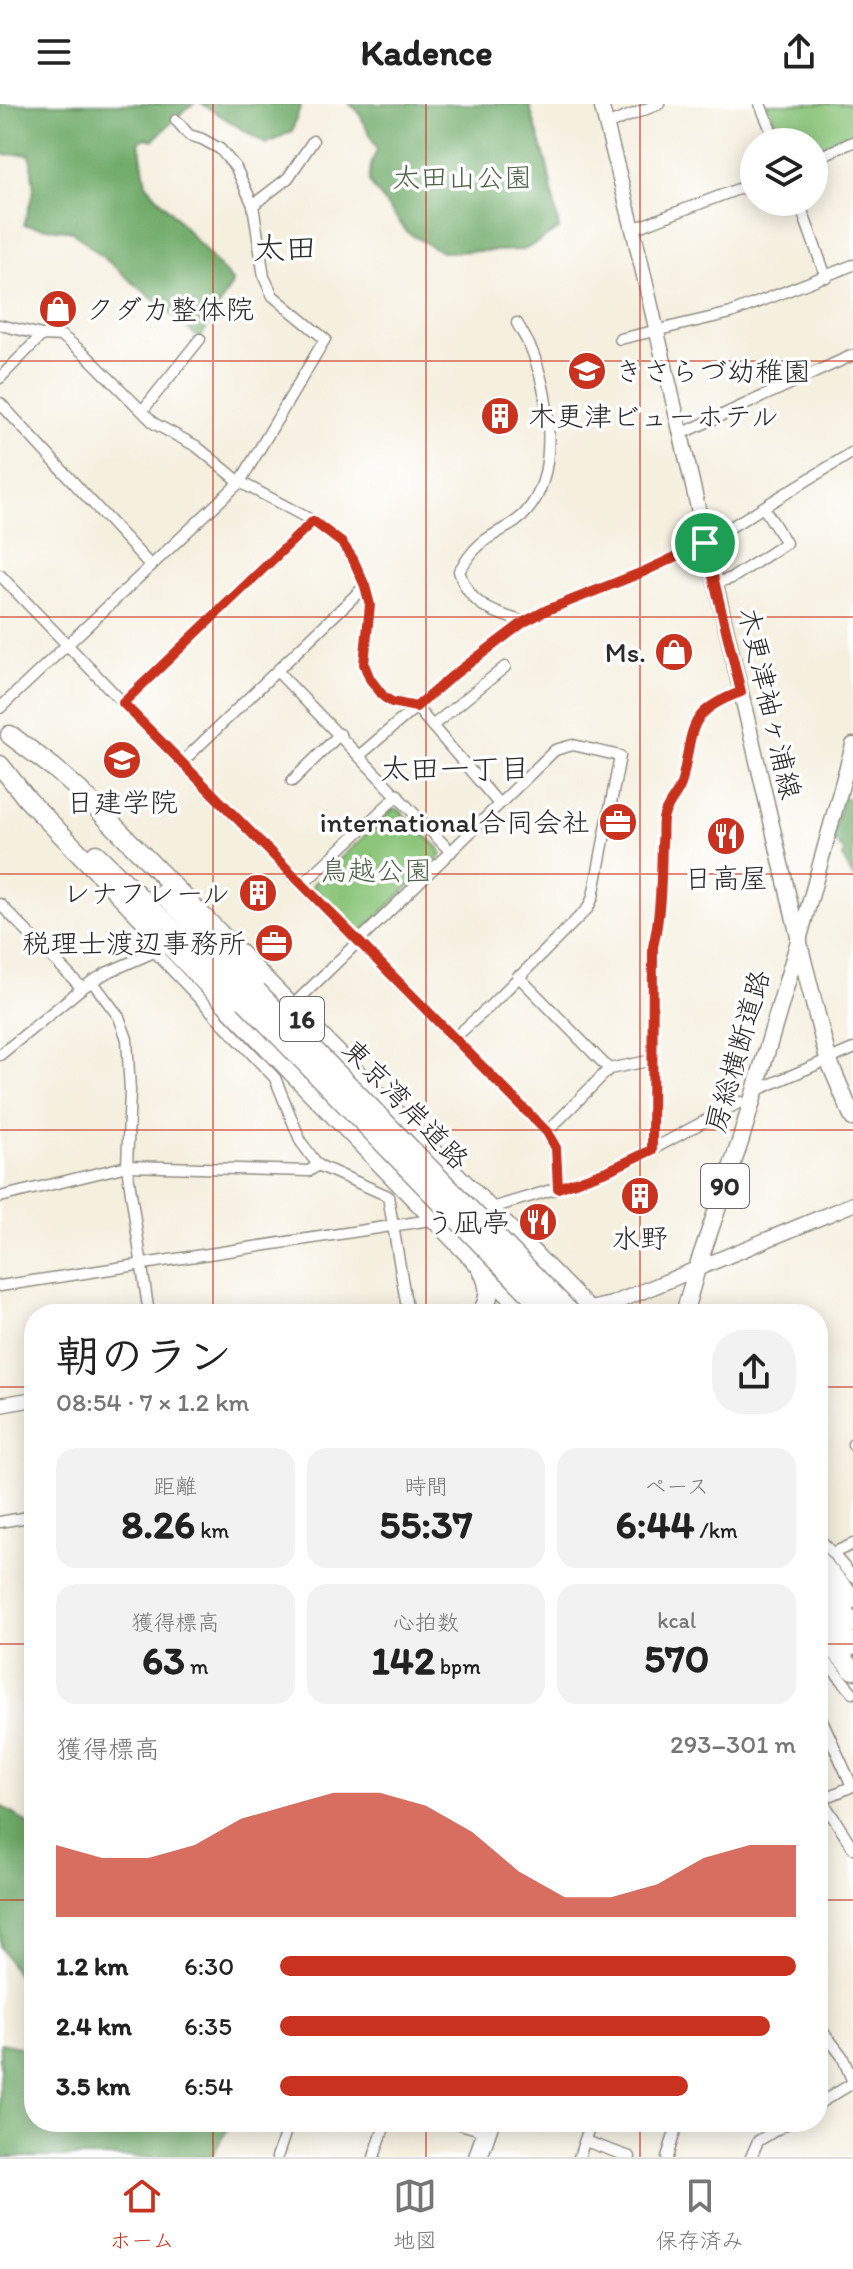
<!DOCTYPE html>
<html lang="ja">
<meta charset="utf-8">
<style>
body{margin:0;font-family:Itim,"Klee One",sans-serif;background:#f2f2f2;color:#222;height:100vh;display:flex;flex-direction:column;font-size:30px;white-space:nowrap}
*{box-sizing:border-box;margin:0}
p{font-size:26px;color:#767676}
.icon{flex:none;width:44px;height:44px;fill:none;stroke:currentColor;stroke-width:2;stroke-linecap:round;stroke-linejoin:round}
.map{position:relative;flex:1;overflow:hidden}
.drawer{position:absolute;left:24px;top:1200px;width:804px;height:828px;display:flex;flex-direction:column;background:#fff;border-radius:32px;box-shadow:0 4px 20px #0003}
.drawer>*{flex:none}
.buttons{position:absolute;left:740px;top:24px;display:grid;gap:16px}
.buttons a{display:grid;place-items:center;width:88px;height:88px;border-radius:50%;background:#fff;box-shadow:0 4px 20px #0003;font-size:40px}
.pin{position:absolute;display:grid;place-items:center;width:68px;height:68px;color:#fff;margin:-34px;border:4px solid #fff;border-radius:50%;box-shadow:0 2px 8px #0007}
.round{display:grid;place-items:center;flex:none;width:84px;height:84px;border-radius:32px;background:#f2f2f2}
.overview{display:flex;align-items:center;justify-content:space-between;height:136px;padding:0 32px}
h1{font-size:44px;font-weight:800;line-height:60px}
.figures{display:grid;grid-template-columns:repeat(3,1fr);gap:12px;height:136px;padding:8px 32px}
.figures div{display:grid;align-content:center;border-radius:20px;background:#f2f2f2;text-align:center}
.figures b{font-size:40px;font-weight:800}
.figures small{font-size:22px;font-weight:400}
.figures p{font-size:22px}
.chart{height:224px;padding:16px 32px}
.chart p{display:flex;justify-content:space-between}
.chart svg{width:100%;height:144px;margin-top:8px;fill:#c8321e;opacity:.7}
ul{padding:0 32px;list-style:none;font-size:26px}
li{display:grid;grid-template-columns:128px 96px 1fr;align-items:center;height:60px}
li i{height:20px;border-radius:10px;background:#c8321e}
header{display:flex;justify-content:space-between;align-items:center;height:104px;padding:0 32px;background:#fff;font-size:36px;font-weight:800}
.dock{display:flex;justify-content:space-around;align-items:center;height:112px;border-top:2px solid #e0e0e0;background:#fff;font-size:22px;color:#767676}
.dock a{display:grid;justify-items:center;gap:4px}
.dock .on{color:#c8321e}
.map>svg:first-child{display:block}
</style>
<header><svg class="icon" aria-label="menu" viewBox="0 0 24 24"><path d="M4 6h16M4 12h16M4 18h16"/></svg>Kadence<svg class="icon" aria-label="share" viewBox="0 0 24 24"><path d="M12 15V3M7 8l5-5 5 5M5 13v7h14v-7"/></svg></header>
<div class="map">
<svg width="853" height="2053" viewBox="0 0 853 2053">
<rect width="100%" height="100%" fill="#fff"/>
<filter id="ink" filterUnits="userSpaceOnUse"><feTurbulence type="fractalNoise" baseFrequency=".0125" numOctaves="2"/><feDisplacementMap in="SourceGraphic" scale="16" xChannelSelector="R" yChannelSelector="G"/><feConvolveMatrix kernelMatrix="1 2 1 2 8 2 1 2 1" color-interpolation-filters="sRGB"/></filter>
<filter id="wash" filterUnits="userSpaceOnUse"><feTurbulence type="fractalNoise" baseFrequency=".006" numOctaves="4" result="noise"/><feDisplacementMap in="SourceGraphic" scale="32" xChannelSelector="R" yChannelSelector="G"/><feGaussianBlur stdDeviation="1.8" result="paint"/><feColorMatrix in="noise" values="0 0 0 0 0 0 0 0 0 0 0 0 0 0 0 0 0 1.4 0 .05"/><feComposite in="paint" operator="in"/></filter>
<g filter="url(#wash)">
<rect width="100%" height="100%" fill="#f5efde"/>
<g fill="#89c478" stroke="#5a7852" stroke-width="2">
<path d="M 767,0 L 853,0 L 853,30 L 814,47 L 814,38 L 782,38 Z"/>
<path d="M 393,705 L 398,705 L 439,744 L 442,751 L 357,832 L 312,781 Z"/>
</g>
<g fill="#6eaa68" stroke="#4c6a4a" stroke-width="2">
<path d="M 0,0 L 194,0 L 186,5 L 153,36 L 146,34 L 139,38 L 146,80 L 233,178 L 200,235 L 72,127 L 24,121 L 34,85 L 30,50 L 0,51 Z"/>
<path d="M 202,0 L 301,0 L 292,27 L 266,40 Z"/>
<path d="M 350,0 L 529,0 L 547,60 L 559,125 L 524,146 L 441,148 L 407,128 L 369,78 L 371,61 L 377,45 L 358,7 Z"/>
<path d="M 843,693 L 853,696 L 853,774 L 843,754 L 844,747 L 832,734 Z"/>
<path d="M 0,1701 L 34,1724 L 34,1890 L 26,1888 L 0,1842 Z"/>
<path d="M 0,1939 L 34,1946 L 34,2018 L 232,2018 L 211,2053 L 0,2053 Z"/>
</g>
</g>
<g filter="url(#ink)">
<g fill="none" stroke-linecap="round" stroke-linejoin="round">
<defs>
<g id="street">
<path d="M 760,0 L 776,38"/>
<path d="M 606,21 L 659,0"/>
<path d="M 814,55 L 853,38"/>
<path d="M 799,98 L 826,173"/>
<path d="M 253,101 L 288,74 L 313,37"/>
<path d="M 633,125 L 754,79"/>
<path d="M 517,219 C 523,230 530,240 534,252 C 550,295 559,370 527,407 C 517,420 501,425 487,435 C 475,443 467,455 459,467 C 469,502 493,508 524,518"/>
<path d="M 0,221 L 42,231 L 62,232 L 85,250 L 155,320 L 196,342 L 240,378 L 313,417 L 342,439 L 360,469 L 370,501 L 364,560 L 370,575 L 384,593 L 392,598 L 416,603 L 499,700"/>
<path d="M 620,235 L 731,209 L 853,161"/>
<path d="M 0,274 L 42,231"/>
<path d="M 0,299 L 151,462"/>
<path d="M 143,306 L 200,235"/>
<path d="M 681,330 L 853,251"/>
<path d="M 0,471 L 181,659 L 365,482"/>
<path d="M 715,479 L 732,474 L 786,439 L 764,404"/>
<path d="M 277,567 L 451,748"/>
<path d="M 123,599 L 313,417"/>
<path d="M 0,604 L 240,378 L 325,235 L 273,192 L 264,173 L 253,101 L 236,64 L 220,45 L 202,35 L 189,31 L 176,16"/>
<path d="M 432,622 L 505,563"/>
<path d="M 360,651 L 451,573 L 524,518 L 547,506 L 643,468 L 705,439 L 853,348"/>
<path d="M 181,659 L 547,1028 L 556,1044 L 558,1084"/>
<path d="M 292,677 L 340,630"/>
<path d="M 302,781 L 398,691"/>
<path d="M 0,800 L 82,884"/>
<path d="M 155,848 L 275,974 L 301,1038 L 318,1061 L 388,1092 L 408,1210"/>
<path d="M 518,872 L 609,965"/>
<path d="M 92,877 L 119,913 L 127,935 L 130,987 L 127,1062 L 149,1210"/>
<path d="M 291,903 L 555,646 L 573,641 L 620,652 L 593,793 L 588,804 L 489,903 L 453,935"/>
<path d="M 0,951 L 82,884 L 106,869 L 161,845"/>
<path d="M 755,987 L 853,945"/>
<path d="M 547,1028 L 609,965 L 653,956"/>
<path d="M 652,1046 L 653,843 C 661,810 660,778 662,745 C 663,735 662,724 663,715 C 666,700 679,691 682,677 C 694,626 685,608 741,588"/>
<path d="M 0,1093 L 127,1062 L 309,1067 L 318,1061"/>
<path d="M 488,1105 L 558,1084 L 629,1058 L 740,998 L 751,1000"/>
<path d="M 0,1182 L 437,1115"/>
<path d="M 853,1340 L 853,1341"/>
<path d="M 0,1418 L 34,1412"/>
<path d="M 818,1433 L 853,1473"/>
<path d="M 833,1449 L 853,1440"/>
<path d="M 818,1548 L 853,1589"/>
<path d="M 819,1609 L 852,1682"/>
<path d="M 822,1696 L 853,1744"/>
<path d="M 818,1697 L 853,1682"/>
<path d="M 818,1921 L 842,1952 L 853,1978"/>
<path d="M 818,2000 L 853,1979"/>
<path d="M 454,2018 L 487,2028"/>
<path d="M 585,2037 L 630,2053"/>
<path d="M 277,2053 L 289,2018"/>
<path d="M 374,2053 L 386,2018"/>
<path d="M 579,2053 L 591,2018"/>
<path d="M 667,2053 L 678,2018"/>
<path d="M 751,2053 L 758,2037 L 789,2018"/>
</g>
<g id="secondary">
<path d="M 601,0 L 633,125 L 799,837"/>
<path d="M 800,833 L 853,641"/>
<path d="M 582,1207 L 612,1200 L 853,1100"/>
<path d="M 0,1301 L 34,1295"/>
</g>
<g id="primary">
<path d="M 799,840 L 828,955 L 853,1014"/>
<path d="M 684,1210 L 697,1164 L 740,1038 L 799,837"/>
</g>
<g id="highway">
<path d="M 10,631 L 54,664 L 80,687 L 592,1210"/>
<path d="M 0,661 L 27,695 L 527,1210"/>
<path d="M 96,750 L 245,897"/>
<path d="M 162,789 L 257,887"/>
<path d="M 481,1210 C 490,1195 491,1183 483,1168"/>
<path d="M 818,1456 L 853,1495"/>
<path d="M 818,1478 L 853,1519"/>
<path d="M 818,1501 L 853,1542"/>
<path d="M 818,1526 L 853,1566"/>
<path d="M 478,2053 L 490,2018"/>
</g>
</defs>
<use href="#street" stroke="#908d84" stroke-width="13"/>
<use href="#secondary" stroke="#908d84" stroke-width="17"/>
<use href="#primary" stroke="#908d84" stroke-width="19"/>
<use href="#highway" stroke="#908d84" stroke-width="21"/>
<use href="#street" stroke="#fff" stroke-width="10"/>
<use href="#secondary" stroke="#fff" stroke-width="14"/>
<use href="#primary" stroke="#fff" stroke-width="16"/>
<use href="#highway" stroke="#fff" stroke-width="18"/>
<defs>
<g id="highway-bridge">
<path d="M 257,887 L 572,1210"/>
<path d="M 245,897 L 549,1210"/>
</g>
</defs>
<use href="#highway-bridge" stroke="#908d84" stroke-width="21" stroke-linecap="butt"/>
<use href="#highway-bridge" stroke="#fff" stroke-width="18"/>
</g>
</g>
<g fill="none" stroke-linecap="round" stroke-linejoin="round" filter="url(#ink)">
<defs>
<path id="route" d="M 313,417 L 342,439 L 353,455 L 365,482 L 370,501 L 364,560 L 370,575 L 384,593 L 392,598 L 416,603 L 451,573 L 524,518 L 547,506 L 643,468 L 705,439 L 741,588 C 685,608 694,626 682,677 C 679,691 666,700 663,715 C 662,722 663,731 662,739 C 661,774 661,809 653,843 L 652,1046 L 609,1066 L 558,1084 L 556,1044 L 547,1028 L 123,599 Z"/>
</defs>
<use href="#route" stroke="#fff" stroke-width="16"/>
<use href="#route" stroke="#c8321e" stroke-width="10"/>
</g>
<path fill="none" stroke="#c8321e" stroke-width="2" stroke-opacity="0.55" d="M 213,0 L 213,1210M 426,0 L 426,1210M 640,0 L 640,1210M 0,257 L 853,257M 0,513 L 853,513M 0,770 L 853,770M 0,1026 L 853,1026M 0,1283 L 34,1283M 818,1283 L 853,1283M 0,1540 L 34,1540M 818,1540 L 853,1540M 0,1796 L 34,1796M 818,1796 L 853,1796M 213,2018 L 213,2053M 426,2018 L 426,2053M 640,2018 L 640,2053"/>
<defs>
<symbol id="shop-disc" viewBox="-11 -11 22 22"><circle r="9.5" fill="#c8321e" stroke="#fff"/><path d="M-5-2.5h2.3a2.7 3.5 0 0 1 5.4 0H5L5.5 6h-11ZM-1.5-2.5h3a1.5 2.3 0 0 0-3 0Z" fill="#fff"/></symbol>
<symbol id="school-disc" viewBox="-11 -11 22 22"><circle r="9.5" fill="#c8321e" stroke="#fff"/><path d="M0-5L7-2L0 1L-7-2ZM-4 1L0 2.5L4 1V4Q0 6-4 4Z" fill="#fff"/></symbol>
<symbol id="building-disc" viewBox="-11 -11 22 22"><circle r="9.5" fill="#c8321e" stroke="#fff"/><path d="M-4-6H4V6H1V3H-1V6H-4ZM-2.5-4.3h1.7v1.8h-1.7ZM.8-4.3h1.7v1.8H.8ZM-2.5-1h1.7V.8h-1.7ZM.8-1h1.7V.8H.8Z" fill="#fff"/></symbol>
<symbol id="office-disc" viewBox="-11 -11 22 22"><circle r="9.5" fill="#c8321e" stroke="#fff"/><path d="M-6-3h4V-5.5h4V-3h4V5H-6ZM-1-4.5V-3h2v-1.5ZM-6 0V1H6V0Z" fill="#fff"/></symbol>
<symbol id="restaurant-disc" viewBox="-11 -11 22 22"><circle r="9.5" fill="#c8321e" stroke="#fff"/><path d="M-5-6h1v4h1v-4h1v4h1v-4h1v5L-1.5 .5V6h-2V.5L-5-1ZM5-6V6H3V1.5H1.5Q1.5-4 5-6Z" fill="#fff"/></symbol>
</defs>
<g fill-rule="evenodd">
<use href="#shop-disc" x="36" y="183" width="44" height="44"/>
<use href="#school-disc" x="565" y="245" width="44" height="44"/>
<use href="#building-disc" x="478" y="290" width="44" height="44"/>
<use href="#shop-disc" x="652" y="526" width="44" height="44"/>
<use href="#school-disc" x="100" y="634" width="44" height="44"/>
<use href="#office-disc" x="596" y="696" width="44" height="44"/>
<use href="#restaurant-disc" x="704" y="710" width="44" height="44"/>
<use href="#building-disc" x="236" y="767" width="44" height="44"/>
<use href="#office-disc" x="252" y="817" width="44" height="44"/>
<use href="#building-disc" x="618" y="1070" width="44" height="44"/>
<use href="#restaurant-disc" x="516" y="1096" width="44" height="44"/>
</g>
<g text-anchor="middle" stroke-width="7" stroke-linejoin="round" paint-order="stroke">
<g fill="#fff" stroke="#6b6b6b" stroke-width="2">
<rect x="280" y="893" width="44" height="44" rx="6"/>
<rect x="701" y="1060" width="48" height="44" rx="6"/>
</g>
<g font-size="26" font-weight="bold" fill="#2b2b2b">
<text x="302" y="924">16</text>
<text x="725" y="1091">90</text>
</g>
<g font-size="28" fill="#4c6146" stroke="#fff">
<text x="462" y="83">太田山公園</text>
<text x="376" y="776">鳥越公園</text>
</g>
<g font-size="28" fill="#2b2b2b" stroke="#fff" text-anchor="end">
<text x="86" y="215" text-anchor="start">クダカ整体院</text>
<text x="615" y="277" text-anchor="start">きさらづ幼稚園</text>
<text x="528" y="322" text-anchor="start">木更津ビューホテル</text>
<text x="646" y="558">Ms.</text>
<text x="122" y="708" text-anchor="middle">日建学院</text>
<text x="590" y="728">international合同会社</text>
<text x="726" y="784" text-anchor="middle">日高屋</text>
<text x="230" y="799">レナフレール</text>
<text x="246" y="849">税理士渡辺事務所</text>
<text x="510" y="1128">う凪亭</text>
<text x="640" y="1144" text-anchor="middle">水野</text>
</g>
<g font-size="28" fill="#2b2b2b" stroke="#fff">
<text transform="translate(770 599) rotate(77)" y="10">木更津袖ヶ浦線</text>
<text transform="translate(737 947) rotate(-74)" y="10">房総横断道路</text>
<text transform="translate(406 1000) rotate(46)" y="10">東京湾岸道路</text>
</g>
<g font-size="30" fill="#2b2b2b" stroke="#fff">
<text x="455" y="675">太田一丁目</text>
</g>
<g font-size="32" fill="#2b2b2b" stroke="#fff">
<text x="285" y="155">太田</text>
</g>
</g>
</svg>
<div class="buttons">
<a><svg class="icon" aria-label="layers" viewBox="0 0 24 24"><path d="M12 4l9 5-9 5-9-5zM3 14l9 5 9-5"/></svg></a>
</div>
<div class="pin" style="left:705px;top:439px;background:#1e9e55"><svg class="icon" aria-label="arrive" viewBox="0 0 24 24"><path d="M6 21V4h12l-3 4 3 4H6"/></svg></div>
<section class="drawer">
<div class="overview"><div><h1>朝のラン</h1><p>08:54 · 7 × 1.2 km</p></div><a class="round"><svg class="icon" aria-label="share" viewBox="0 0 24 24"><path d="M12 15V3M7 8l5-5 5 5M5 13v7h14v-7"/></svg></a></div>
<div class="figures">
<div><p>距離</p><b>8.26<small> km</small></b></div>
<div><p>時間</p><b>55:37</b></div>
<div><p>ペース</p><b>6:44<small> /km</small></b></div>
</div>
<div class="figures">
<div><p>獲得標高</p><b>63<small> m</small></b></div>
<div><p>心拍数</p><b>142<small> bpm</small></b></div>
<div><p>kcal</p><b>570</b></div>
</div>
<div class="chart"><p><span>獲得標高</span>293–301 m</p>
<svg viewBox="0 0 160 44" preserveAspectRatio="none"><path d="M0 44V22L10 26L20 26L30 22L40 14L50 10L60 6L70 6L80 10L90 18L100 30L110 38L120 38L130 34L140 26L150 22L160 22V44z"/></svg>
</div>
<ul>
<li><b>1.2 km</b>6:30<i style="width:100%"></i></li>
<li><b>2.4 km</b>6:35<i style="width:95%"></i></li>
<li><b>3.5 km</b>6:54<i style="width:79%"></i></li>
</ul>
</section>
</div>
<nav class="dock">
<a class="on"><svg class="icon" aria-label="home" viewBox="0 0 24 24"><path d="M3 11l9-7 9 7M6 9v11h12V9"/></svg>ホーム</a>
<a><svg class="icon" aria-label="map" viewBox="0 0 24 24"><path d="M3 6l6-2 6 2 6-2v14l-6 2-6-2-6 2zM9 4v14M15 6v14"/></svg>地図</a>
<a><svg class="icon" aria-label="saved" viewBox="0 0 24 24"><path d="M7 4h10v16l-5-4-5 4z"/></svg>保存済み</a>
</nav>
